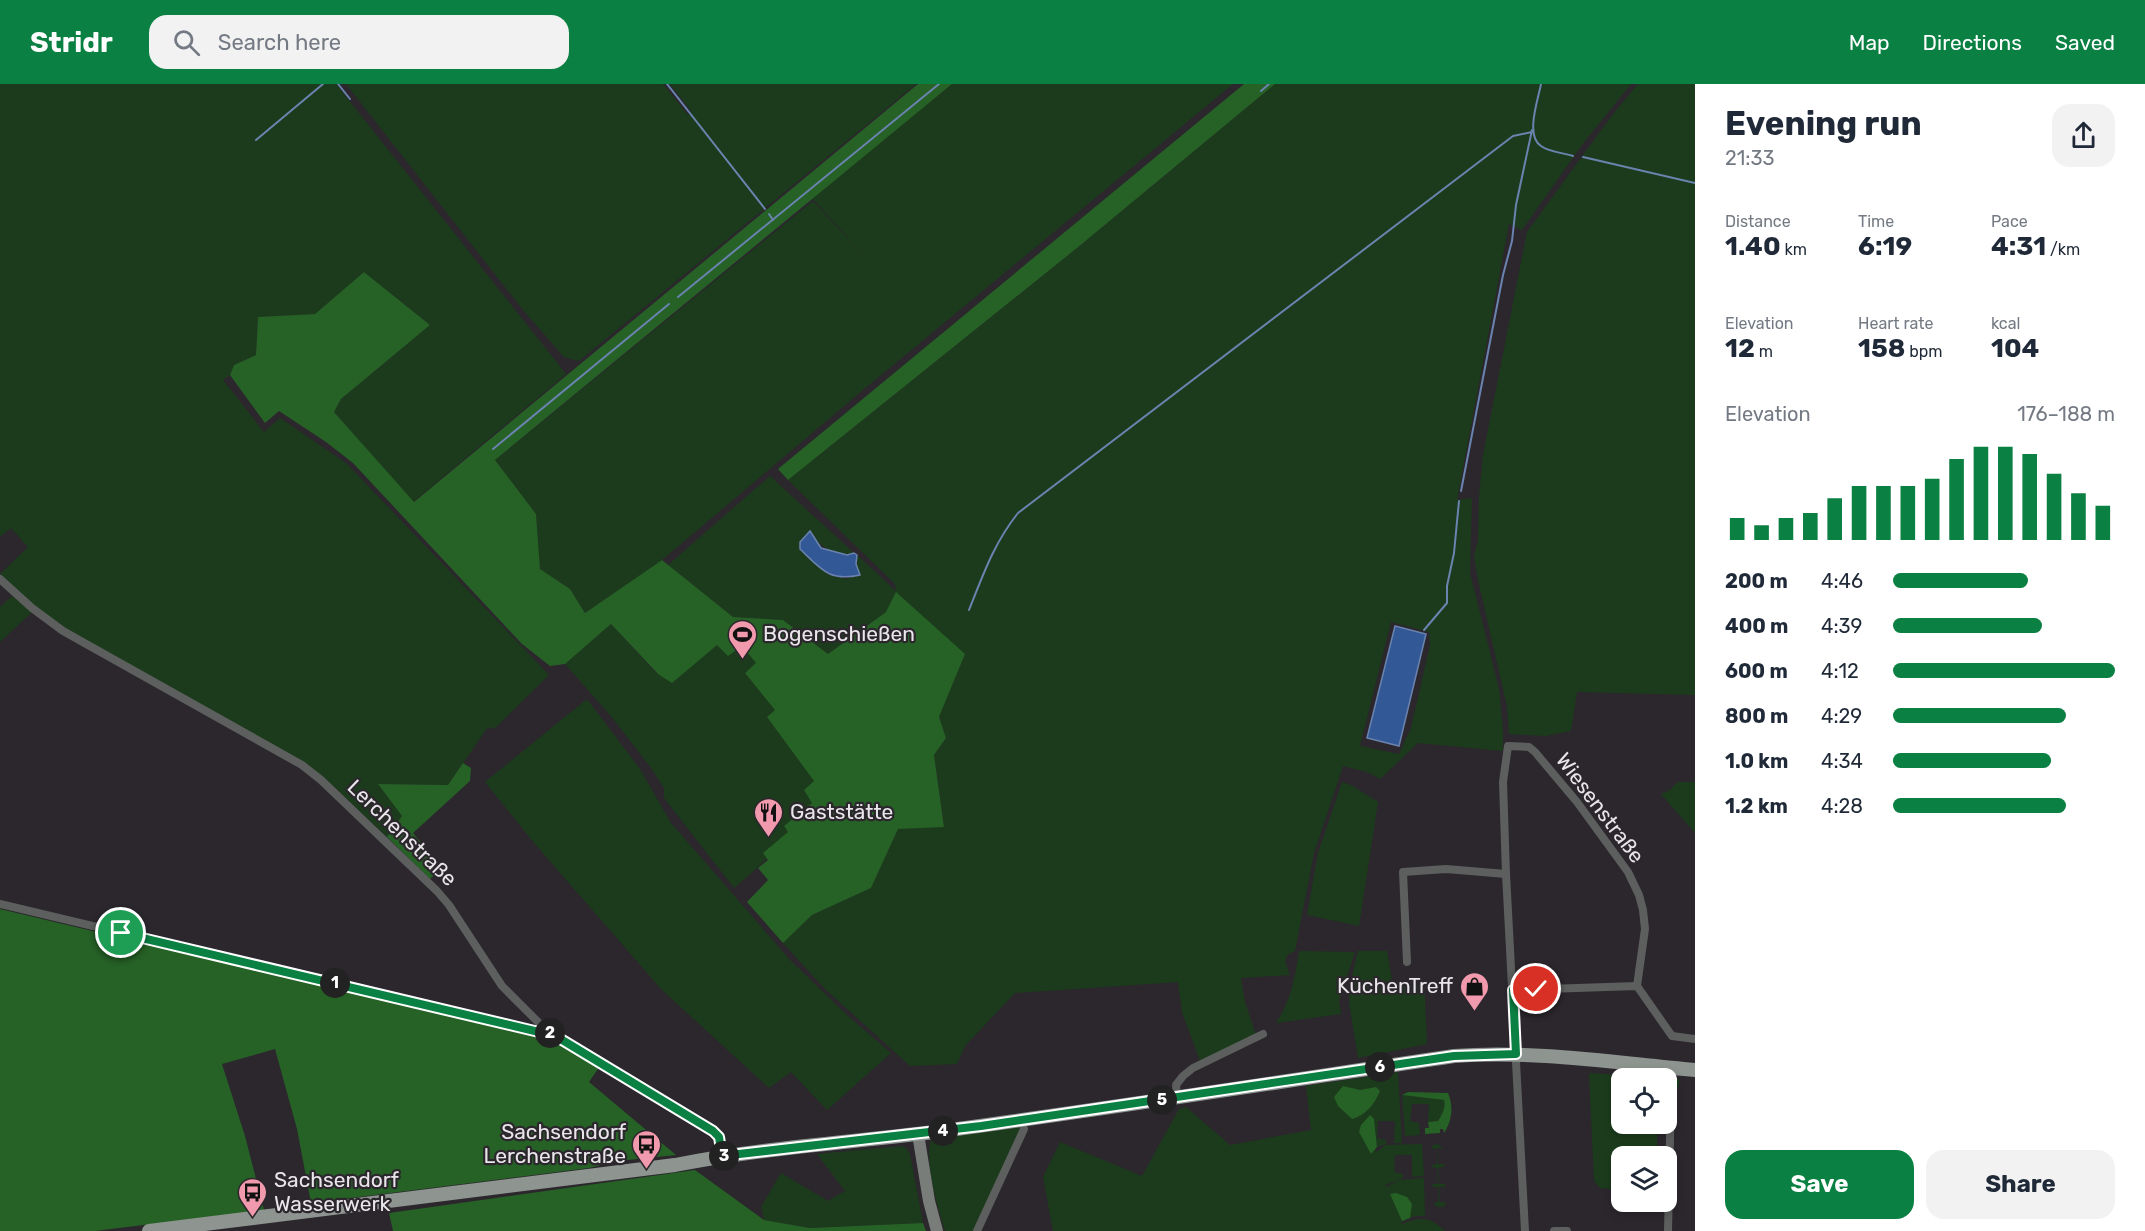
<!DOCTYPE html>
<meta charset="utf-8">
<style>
body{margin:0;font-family:Rubik,sans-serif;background:#f2f2f3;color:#1f2937;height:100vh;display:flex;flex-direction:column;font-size:22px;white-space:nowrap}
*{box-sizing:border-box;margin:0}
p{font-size:20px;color:#747a83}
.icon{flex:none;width:33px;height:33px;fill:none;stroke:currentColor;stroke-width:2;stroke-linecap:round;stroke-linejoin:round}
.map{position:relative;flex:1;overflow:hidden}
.drawer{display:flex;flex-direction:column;background:#fff;width:450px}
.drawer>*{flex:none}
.controls{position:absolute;left:1611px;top:984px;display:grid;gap:12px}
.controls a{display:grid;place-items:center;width:66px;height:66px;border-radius:12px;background:#fff;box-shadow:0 3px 9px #0003;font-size:30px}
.pin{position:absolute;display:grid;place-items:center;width:51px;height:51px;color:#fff;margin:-26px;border:3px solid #fff;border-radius:50%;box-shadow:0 2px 6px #0007}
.km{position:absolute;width:30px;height:30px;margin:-15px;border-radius:50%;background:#222;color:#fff;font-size:16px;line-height:30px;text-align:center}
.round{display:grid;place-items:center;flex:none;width:63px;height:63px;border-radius:18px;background:#f2f2f3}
.summary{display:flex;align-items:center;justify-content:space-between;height:102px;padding:0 30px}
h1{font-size:33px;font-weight:700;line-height:45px}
.metrics{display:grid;grid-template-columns:repeat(3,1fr);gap:9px;height:102px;padding:6px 30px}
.metrics div{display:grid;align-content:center}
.metrics b{font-size:26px;font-weight:700}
.metrics small{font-size:16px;font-weight:400}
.metrics p{font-size:16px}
.chart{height:168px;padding:12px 30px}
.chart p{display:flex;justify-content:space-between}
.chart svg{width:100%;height:108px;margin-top:6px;stroke:#0b8043;stroke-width:6}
.cta{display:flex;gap:12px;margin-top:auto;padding:12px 30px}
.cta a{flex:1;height:69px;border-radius:18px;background:#0b8043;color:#fff;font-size:24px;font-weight:700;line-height:69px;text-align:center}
.cta a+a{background:#f2f2f3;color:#1f2937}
ul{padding:0 30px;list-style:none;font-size:20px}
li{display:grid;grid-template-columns:96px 72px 1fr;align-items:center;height:45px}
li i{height:15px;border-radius:8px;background:#0b8043}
header{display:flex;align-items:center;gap:36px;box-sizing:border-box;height:84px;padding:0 30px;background:#0b8043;color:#fff}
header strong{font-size:28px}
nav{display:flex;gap:33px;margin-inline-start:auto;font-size:21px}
.search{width:420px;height:54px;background:#f2f2f3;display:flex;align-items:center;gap:15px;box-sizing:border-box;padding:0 21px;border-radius:18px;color:#747a83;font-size:22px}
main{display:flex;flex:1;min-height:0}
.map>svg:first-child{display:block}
</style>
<header>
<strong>Stridr</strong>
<div class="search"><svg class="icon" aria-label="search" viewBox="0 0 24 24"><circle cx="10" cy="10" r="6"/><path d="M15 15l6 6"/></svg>Search here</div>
<nav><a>Map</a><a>Directions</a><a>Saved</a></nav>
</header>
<main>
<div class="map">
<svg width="1695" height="1147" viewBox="0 0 1695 1147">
<rect width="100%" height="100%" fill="#2b272d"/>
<g fill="#1c3b1c" fill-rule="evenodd">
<path d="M 0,0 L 336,0 L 566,290 L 413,418 L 334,328 L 341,315 L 430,241 L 364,188 L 315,230 L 258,233 L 256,271 L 234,281 L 230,291 L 223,296 L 264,348 L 280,334 L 346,379 L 549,591 L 494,645 L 488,643 L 448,701 L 378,700 L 402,732 L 387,753 L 333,702 L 304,680 L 66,545 L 45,531 L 0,493 L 0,490 L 28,463 L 11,444 L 0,453 Z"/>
<path d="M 346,0 L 663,0 L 688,31 L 691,27 L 670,0 L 916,0 L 579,277 L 564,273 L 523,226 Z"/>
<path d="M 952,0 L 1233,0 L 863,306 L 662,476 L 585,529 L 570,505 L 540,485 L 536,430 L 495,376 L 813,117 L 871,179 L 812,114 Z"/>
<path d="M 1275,0 L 1631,0 L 1581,62 L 1522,146 L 1509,140 L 1457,416 L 1472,414 L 1470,489 L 1499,605 L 1503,645 L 1503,667 L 1418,659 L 1380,695 L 1367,688 L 1343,682 L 1314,769 L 1295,867 L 1287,871 L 1285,878 L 1290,891 L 1241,894 L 1245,918 L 1256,951 L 1200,977 L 1182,928 L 1178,898 L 1015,909 L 965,962 L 957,980 L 910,982 L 824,904 L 783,859 L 812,831 L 871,804 L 898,745 L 944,742 L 934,671 L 946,654 L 939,633 L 965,570 L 886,528 L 828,570 L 783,536 L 733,533 L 668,481 L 770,392 L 854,469 C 835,475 820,462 810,448 L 827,490 L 846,495 L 859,491 L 856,480 L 857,471 L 896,507 L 895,500 L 788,396 L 1077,164 ZM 1391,538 L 1429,548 L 1430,561 L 1411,644 L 1399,670 L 1360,662 Z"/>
<path d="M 1638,0 L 1695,0 L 1695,611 L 1577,608 L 1571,647 L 1545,652 L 1509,650 L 1507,622 L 1478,496 L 1474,471 L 1478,457 L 1479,413 L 1483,371 L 1527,148 L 1613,30 Z"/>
<path d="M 12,512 L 32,528 L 0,558 L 0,523 Z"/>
<path d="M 611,540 L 657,590 L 734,547 L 762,576 L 829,695 C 807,737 771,773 734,804 L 664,714 L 664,704 L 651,684 L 610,631 L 565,580 Z"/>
<path d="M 587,615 L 640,685 L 671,739 L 790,876 L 847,931 L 891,969 L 827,1026 L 791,988 L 769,1004 L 661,905 L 535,760 L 485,698 Z"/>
<path d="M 1342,698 L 1351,701 L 1378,718 L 1359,842 L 1307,831 L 1318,769 Z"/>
<path d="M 1678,698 L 1695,698 L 1695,749 L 1661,710 L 1670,706 Z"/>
<path d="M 1299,867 L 1355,868 L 1339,917 L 1341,930 L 1276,939 C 1291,917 1295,893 1299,867 Z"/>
<path d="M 1358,867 L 1387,867 L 1392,897 L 1424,896 L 1427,960 L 1358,974 L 1349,919 L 1350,900 Z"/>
<path d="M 1398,988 L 1402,1059 L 1394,1059 L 1395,1037 L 1378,1037 L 1377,1054 L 1386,1056 L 1386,1060 L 1377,1063 L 1374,1035 L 1372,1055 L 1376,1068 L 1386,1061 L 1422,1060 L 1424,1092 L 1412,1093 L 1412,1071 L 1395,1071 L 1394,1088 L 1403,1090 L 1403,1094 L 1385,1101 L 1386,1103 L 1399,1096 L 1424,1094 L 1425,1132 L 1415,1132 L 1401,1138 L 1402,1140 C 1421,1133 1429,1132 1445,1147 L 1053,1147 L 1043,1093 L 1060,1058 L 1142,1092 L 1179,1025 L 1186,1023 L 1230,1061 L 1311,1046 L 1306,1002 Z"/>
<path d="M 1589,989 L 1679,995 L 1679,1003 L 1667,1004 L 1667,1013 L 1666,994 L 1622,994 L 1622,1040 L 1657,1040 L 1657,1072 L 1622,1072 L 1621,1106 L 1600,1104 L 1594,1097 Z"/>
<path d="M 1402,1011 L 1444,1016 C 1446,1024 1443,1031 1438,1037 L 1428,1038 L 1429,1020 L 1412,1020 L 1410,1037 L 1419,1039 L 1420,1051 L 1405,1052 Z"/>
<path d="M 1022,1043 L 974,1147 L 945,1147 C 938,1124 924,1079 931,1056 L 937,1053 Z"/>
<path d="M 1438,1060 L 1443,1064 L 1437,1064 L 1438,1080 L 1444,1080 L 1444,1083 L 1438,1084 L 1439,1100 L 1445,1100 L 1445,1103 L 1439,1103 L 1440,1118 L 1446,1118 L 1444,1123 L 1437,1123 L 1433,1119 L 1439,1118 L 1438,1103 L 1433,1103 L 1432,1100 L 1438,1100 L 1437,1084 L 1432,1083 L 1431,1081 L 1437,1080 L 1437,1065 L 1431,1064 L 1433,1061 Z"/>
<path d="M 903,1062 L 907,1065 L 910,1070 L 923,1139 L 810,1144 L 764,1136 L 761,1123 L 781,1089 L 828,1117 L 845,1107 L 817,1070 Z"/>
<path d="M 1622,1118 L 1657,1118 L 1657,1126 L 1621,1123 Z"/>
</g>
<g fill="#266126">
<path d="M 918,0 L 952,0 L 495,376 L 536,430 L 540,485 L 570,505 L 585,529 L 662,476 L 733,533 L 783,536 L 828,570 L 886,528 L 896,508 L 965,570 L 939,633 L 946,654 L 934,671 L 944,743 L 898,745 L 871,804 L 812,831 L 783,859 L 747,818 L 768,796 L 758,784 L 768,776 L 763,769 L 788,748 L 784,742 L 812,719 L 804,706 L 814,697 L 767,633 L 775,626 L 745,589 L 756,579 L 742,562 L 728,572 L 717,561 L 672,599 L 658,590 L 611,540 L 565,580 L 550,582 L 522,560 L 353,379 L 326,358 L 279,327 L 265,339 L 230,291 L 234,281 L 256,271 L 258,233 L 315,230 L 364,188 L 430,241 L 341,315 L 334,328 L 414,418 Z"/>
<path d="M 1244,0 L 1275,0 L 1077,164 L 788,396 L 778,385 Z"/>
<path d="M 463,679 L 471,684 L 470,697 L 413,749 L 442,784 L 430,795 L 387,753 L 402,732 L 378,700 L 448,701 Z"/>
<path d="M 0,825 L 553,957 L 600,982 L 589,998 L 676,1071 L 618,1077 L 589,1084 L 311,1119 L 297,1045 L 275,965 L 222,980 L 245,1052 L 264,1126 L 95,1147 L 0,1147 Z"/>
<path d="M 1343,1002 L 1360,1006 L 1376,1003 L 1380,1007 C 1374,1021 1366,1031 1352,1035 L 1338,1022 L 1334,1013 Z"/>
<path d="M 1408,1008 L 1448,1009 C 1454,1023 1452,1037 1444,1049 L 1443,1045 L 1440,1045 L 1440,1049 L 1425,1050 L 1425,1044 L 1429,1044 L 1428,1038 L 1438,1037 C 1442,1031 1446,1024 1444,1016 L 1402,1011 Z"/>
<path d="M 1370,1031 L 1374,1035 L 1377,1063 L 1371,1070 L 1359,1048 L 1361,1041 Z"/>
<path d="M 695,1086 L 764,1136 L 810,1144 L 923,1139 L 926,1147 L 393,1147 L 389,1129 Z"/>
<path d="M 1396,1109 L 1407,1113 L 1412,1120 L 1410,1134 L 1402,1137 L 1390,1110 Z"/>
</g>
<g fill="#335896" stroke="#6a83af" stroke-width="1.5">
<path d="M 810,447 L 821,464 L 847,471 L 854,469 L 857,471 L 856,480 L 860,491 C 829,498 821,485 800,465 L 800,458 Z"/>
<path d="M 1395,542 L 1426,550 L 1399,662 L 1367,654 Z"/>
</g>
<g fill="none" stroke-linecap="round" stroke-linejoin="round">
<g stroke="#6a83af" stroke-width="2">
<path d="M 338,0 L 350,15"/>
<path d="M 667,0 L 765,125"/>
<path d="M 1541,0 C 1538,16 1525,52 1541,62 C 1549,68 1564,69 1573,72"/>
<path d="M 1261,7 L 1269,0"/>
<path d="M 256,56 L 323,0"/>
<path d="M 1583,73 L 1695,99"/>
<path d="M 769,130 L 773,136"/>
<path d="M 678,213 L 939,0"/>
<path d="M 493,365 L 669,220"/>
<path d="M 1461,407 L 1503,191 L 1512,157 L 1516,121 L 1532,46"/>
<path d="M 969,526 C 983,491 994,459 1018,429 L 1513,52 L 1532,48"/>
<path d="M 1424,546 L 1447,519 L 1447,502 L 1454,469 L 1459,417"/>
</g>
<g stroke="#5c5f5d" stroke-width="8">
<path d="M 0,495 L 32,524 L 63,547 L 302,681 L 321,696 L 437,807 L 449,821 L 502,902 L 549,949 L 713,1047 L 719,1053 L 724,1080"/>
<path d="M 0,820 L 543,949 L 549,949"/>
<path d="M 1407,878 L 1403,788 L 1446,785 L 1506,790"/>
<path d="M 1513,906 L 1637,902 L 1672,952 L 1695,955"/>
<path d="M 1177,1014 L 1176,1001 L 1183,992 L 1193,984 L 1263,950"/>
<path d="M 977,1147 L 1024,1045"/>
<path d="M 1525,1147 L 1506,790 L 1503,698 L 1508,662 L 1529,663 L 1535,668 L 1577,718 L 1628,788 L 1639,811 L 1643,826 L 1645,845 L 1637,902"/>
<path d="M 1554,1147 L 1567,1147"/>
<path d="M 1668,1147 L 1671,1007"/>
</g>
<path stroke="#787d7a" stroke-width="12" d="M 918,1050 L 929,1117 L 937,1147"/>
<path stroke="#8e9590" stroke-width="14" d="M 149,1147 L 675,1081 C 766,1063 859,1058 950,1046 C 1118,1023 1286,997 1454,972 C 1535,966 1615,979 1695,986"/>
</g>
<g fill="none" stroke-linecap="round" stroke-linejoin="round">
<defs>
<path id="route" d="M 121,849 L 543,949 L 549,948 L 713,1047 L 719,1053 L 722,1072 L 981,1042 L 1454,972 L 1516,970 L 1513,906 L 1536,905"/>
</defs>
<use href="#route" stroke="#fff" stroke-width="12"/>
<use href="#route" stroke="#0b8043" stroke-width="8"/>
</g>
<defs>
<symbol id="stadium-pin" viewBox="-11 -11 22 30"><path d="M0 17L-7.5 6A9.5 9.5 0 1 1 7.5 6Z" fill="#f29aad" stroke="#2b272d"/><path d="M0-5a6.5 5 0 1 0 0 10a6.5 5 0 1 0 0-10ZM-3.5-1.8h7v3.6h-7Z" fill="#111"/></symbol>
<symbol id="restaurant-pin" viewBox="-11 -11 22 30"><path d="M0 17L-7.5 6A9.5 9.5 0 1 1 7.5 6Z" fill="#f29aad" stroke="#2b272d"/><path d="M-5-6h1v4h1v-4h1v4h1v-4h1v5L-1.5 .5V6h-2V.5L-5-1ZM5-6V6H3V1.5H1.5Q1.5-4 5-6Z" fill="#111"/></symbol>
<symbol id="shop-pin" viewBox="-11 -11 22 30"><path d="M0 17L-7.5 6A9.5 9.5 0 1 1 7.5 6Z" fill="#f29aad" stroke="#2b272d"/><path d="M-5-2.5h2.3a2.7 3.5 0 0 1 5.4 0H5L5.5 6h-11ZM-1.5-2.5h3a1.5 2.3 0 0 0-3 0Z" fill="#111"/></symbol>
<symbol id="bus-pin" viewBox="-11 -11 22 30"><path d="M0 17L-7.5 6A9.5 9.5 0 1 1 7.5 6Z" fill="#f29aad" stroke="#2b272d"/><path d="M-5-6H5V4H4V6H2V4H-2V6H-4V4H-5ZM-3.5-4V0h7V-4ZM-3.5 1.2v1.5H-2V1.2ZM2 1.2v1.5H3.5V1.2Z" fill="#111"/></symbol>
</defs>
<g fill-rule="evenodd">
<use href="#stadium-pin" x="726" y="534" width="33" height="45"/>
<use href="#restaurant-pin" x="752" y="712" width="33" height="45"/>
<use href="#shop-pin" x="1458" y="886" width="33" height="45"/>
<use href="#bus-pin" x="630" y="1044" width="33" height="45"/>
<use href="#bus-pin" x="236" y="1092" width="33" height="45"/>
</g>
<g text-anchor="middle" stroke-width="4.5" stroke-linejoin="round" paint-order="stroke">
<g font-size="21" fill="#e9e6ea" stroke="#2b272d" text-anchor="start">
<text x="763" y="557">Bogenschießen</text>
<text x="790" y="735">Gaststätte</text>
<text x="1453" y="909" text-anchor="end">KüchenTreff</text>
<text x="626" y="1055" text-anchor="end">Sachsendorf<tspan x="626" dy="24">Lerchenstraße</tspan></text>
<text x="274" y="1103">Sachsendorf<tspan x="274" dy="24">Wasserwerk</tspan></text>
</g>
<g font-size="21" fill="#e9e6ea" stroke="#2b272d">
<text transform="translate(1600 724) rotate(53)" y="7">Wiesenstraße</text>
<text transform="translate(402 749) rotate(44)" y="7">Lerchenstraße</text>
</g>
</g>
</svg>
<div class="controls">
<a><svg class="icon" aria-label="locate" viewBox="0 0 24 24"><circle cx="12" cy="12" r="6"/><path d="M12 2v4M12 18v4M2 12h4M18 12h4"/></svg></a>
<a><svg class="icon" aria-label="layers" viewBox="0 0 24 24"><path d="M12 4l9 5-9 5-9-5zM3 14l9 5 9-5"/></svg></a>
</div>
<div class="pin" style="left:121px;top:849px;background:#1e9e55"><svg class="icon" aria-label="arrive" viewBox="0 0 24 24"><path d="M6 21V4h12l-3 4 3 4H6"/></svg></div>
<div class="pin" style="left:1536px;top:905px;background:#d93025"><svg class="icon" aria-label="check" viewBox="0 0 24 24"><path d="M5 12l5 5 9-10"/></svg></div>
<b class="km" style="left:335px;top:899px">1</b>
<b class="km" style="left:550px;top:949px">2</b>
<b class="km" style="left:724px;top:1072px">3</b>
<b class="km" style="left:943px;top:1047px">4</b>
<b class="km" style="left:1162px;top:1016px">5</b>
<b class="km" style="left:1380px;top:983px">6</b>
</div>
<section class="drawer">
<div class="summary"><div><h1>Evening run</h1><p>21:33</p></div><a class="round"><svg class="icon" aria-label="share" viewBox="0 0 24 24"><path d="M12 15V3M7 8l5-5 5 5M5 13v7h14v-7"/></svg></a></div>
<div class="metrics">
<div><p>Distance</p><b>1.40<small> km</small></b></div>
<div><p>Time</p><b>6:19</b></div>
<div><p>Pace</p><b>4:31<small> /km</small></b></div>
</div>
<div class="metrics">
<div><p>Elevation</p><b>12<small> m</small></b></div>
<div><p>Heart rate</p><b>158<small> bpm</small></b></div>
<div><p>kcal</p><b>104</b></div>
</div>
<div class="chart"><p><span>Elevation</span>176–188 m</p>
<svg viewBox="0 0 160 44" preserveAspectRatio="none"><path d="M5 44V35M15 44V38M25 44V35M35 44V33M45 44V27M55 44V22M65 44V22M75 44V22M85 44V19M95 44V11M105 44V6M115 44V6M125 44V9M135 44V17M145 44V25M155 44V30"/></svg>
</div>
<ul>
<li><b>200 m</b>4:46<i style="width:61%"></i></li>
<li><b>400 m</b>4:39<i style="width:67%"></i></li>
<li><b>600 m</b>4:12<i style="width:100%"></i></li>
<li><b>800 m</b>4:29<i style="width:78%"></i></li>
<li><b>1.0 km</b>4:34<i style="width:71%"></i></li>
<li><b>1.2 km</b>4:28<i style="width:78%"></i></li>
</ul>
<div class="cta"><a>Save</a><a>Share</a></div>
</section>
</main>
